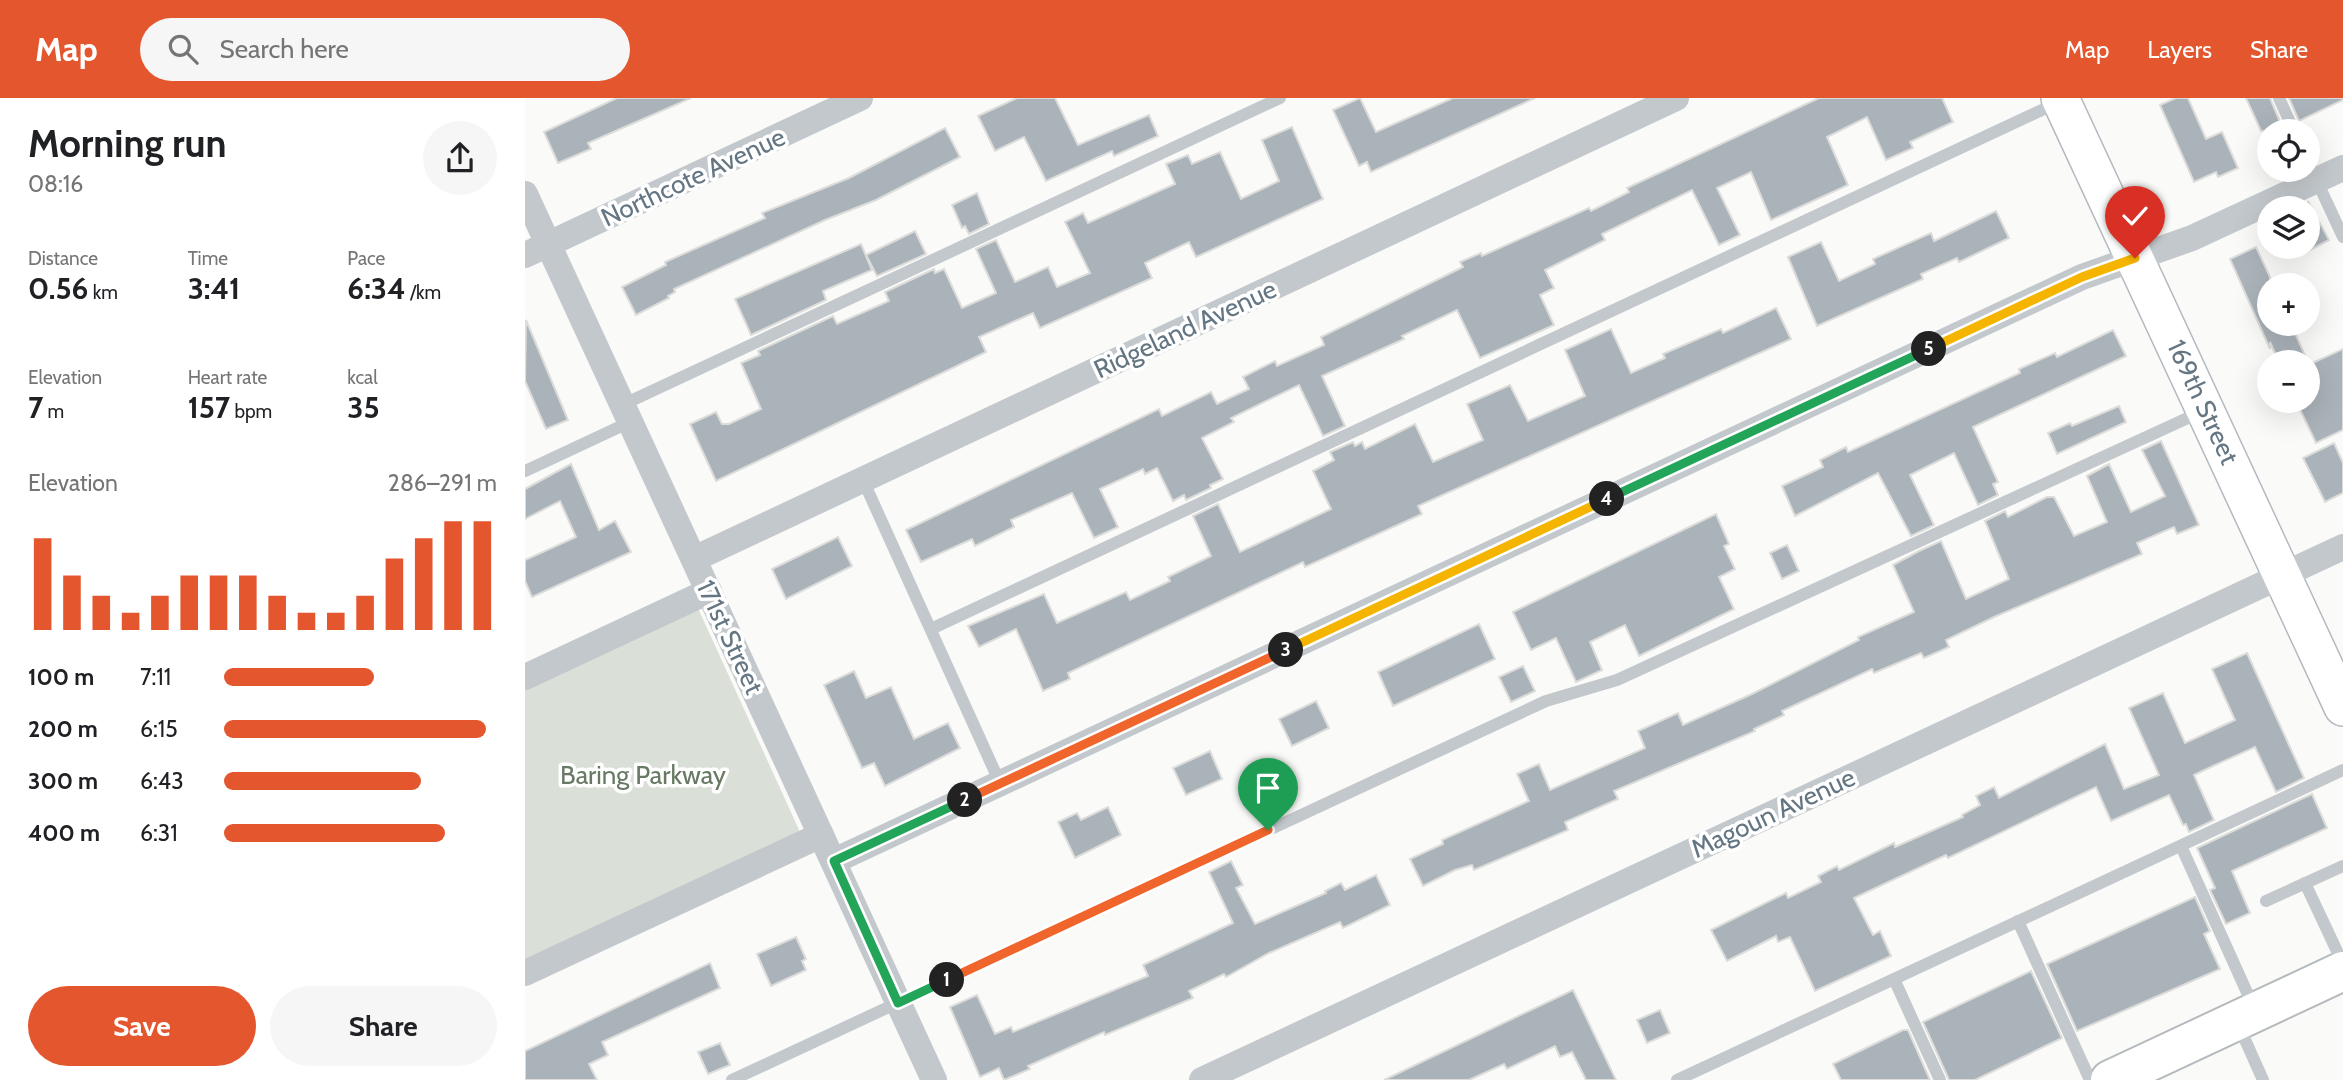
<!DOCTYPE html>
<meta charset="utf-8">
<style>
body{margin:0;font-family:Cabin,sans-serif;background:#f6f6f6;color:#202124;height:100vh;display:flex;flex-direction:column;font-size:26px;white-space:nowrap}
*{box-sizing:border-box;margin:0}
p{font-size:23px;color:#757577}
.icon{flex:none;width:38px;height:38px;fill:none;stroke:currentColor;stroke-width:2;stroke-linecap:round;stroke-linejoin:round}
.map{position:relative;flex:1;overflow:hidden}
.panel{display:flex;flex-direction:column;background:#fff;width:525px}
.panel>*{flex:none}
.buttons{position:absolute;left:1732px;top:21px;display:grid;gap:14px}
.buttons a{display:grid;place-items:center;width:63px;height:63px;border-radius:50%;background:#fff;box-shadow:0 7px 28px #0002;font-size:35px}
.pin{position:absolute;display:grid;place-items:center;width:60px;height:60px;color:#fff;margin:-72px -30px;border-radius:50% 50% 50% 0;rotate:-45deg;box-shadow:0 0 7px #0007}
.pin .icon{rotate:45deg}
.km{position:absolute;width:35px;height:35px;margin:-18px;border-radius:50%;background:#222;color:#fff;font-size:19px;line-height:35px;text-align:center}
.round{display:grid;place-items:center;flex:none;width:74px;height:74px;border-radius:37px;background:#f6f6f6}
.overview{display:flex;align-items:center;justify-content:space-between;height:119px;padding:0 28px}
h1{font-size:38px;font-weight:700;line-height:52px}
.metrics{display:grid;grid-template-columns:repeat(3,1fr);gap:10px;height:119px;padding:7px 28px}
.metrics div{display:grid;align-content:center}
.metrics b{font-size:30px;font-weight:700}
.metrics small{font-size:19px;font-weight:400}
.metrics p{font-size:19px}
.chart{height:196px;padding:14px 28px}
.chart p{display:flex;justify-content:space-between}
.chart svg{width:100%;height:126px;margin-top:7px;stroke:#e4572e;stroke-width:6}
.action{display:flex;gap:14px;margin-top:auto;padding:14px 28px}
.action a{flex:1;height:80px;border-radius:42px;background:#e4572e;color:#fff;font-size:28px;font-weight:700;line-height:80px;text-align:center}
.action a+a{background:#f6f6f6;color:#202124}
ul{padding:0 28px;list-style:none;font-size:23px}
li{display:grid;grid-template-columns:112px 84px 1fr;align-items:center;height:52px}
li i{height:18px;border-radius:9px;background:#e4572e}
header{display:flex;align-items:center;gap:42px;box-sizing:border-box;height:98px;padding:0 35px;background:#e4572e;color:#fff}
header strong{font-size:33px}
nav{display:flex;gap:38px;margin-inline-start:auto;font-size:24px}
.search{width:490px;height:63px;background:#f6f6f6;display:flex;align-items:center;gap:18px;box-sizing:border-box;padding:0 24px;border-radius:38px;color:#757577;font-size:26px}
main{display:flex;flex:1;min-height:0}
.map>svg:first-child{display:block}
</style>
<header>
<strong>Map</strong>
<div class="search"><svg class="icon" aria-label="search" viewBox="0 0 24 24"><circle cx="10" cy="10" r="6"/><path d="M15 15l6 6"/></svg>Search here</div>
<nav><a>Map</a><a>Layers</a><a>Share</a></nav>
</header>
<main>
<section class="panel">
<div class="overview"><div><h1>Morning run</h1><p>08:16</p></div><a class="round"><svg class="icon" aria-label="share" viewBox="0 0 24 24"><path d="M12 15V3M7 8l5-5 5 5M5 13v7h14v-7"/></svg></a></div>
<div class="metrics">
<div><p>Distance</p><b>0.56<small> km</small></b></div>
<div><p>Time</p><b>3:41</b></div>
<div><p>Pace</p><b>6:34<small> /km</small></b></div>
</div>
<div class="metrics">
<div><p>Elevation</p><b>7<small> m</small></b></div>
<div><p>Heart rate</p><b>157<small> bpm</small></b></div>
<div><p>kcal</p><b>35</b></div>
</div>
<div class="chart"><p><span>Elevation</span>286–291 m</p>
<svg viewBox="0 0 160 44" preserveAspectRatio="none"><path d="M5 44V12M15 44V25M25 44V32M35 44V38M45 44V32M55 44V25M65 44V25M75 44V25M85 44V32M95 44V38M105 44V38M115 44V32M125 44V19M135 44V12M145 44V6M155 44V6"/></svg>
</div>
<ul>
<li><b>100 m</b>7:11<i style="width:55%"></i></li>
<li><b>200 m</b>6:15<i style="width:96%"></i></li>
<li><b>300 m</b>6:43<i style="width:72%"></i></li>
<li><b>400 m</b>6:31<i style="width:81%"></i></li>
</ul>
<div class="action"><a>Save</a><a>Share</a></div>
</section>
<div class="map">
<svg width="1818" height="982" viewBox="0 0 1818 982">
<rect width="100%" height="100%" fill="#fafaf8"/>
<path fill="#dadfd7" d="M 172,508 L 275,734 L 0,862 L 0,589 Z"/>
<g fill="#aab3b9" stroke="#dcdcda" stroke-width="2">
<path d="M 92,0 L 166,0 L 63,45 L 66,51 L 33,65 L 19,34 Z"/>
<path d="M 492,0 L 530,0 L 553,47 L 624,17 L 633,38 L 589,58 L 587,53 L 521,83 L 499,39 L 470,53 L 453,18 Z"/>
<path d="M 835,0 L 851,34 L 928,0 L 1010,0 L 846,74 L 842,64 L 834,68 L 808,12 Z"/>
<path d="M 1294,0 L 1417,0 L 1428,24 L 1385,44 L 1388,50 L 1361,62 L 1342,19 L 1302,39 L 1323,87 L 1246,122 L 1226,74 L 1192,90 L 1215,137 L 1194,147 L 1167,92 L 1077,136 L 1080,142 L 1020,172 L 1029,190 L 1015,197 L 1029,227 L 955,260 L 932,212 L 877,238 L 879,241 L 797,278 L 820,328 L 798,338 L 774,287 L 706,320 L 709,324 L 677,340 L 698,381 L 685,387 L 686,390 L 661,402 L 659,397 L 648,403 L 632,370 L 620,376 L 618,371 L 575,391 L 593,429 L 569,440 L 547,395 L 486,422 L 489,429 L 450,448 L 447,441 L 396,464 L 381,432 L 634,311 L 637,318 L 686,294 L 692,306 L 724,291 L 718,279 L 750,263 L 752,268 L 799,247 L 796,239 L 938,169 L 935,164 L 956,155 L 957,158 L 1064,110 L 1066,113 L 1104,94 L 1102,90 Z"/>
<path d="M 1651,0 L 1663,0 L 1681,41 L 1697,34 L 1713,70 L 1693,79 L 1691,74 L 1669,84 L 1635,7 Z"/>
<path d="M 1721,0 L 1745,0 L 1758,31 L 1736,33 Z"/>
<path d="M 1764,0 L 1818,0 L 1818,2 L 1774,23 Z"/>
<path d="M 767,29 L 798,101 L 671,159 L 664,144 L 620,165 L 627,180 L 515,230 L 508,215 L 454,239 L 461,254 L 191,383 L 165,326 L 191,314 L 197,326 L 204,326 L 236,311 L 216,265 L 235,257 L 233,253 L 308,218 L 312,226 L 364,203 L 360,194 L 409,171 L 410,175 L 419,171 L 437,210 L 471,195 L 451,151 L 471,142 L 490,184 L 523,169 L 532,189 L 565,175 L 540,124 L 558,115 L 563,125 L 650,86 L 641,66 L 663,57 L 667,66 L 695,54 L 716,101 L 754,83 L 737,42 Z"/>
<path d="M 420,30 L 435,59 L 351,102 L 300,122 L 149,191 L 150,194 L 143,198 L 144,200 L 111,217 L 97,189 L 141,167 L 140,164 L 240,120 L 237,115 L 324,80 Z"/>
<path d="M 452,95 L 464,126 L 444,136 L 440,128 L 437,130 L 427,107 Z"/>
<path d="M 1783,103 L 1804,142 L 1783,153 Z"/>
<path d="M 1471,113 L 1484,140 L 1434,164 L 1432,160 L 1396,176 L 1398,181 L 1292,228 L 1263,159 L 1296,144 L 1314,183 L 1350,166 L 1348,161 L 1406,135 L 1409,143 Z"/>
<path d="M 390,133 L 401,156 L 352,178 L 341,157 Z"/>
<path d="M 336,146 L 347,172 L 298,193 L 301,202 L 226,237 L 210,201 Z"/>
<path d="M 1731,149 L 1745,179 L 1745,226 L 1766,226 L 1783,264 L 1754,264 L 1745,244 L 1745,251 L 1705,161 Z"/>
<path d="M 1251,210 L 1266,241 L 893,408 L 897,416 L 780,469 L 778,464 L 543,575 L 545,581 L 518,593 L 491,531 L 454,549 L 443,528 L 519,496 L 532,525 L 601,494 L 605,502 L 645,483 L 643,479 L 686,458 L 668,418 L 693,406 L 715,454 L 806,411 L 788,373 L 809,362 L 805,354 L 828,344 L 830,348 L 837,344 L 840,351 L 890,326 L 908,364 L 958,342 L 942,306 L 985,287 L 1003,323 L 1060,298 L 1040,252 L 1086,231 L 1106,275 L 1140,260 L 1138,256 L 1196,231 L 1198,235 Z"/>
<path d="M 1,222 L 43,322 L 21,331 L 0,283 Z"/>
<path d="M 1588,232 L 1601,258 L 1448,329 L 1473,384 L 1468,386 L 1473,397 L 1453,407 L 1429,355 L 1385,377 L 1409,427 L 1386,438 L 1353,375 L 1270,418 L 1257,388 L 1298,369 L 1295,362 L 1321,349 L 1323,354 L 1495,275 L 1494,271 L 1530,255 L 1532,259 Z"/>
<path d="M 1818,251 L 1818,332 L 1791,345 L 1771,303 L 1783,303 L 1783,267 Z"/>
<path d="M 1594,308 L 1601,324 L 1532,356 L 1523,335 L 1545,325 L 1547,328 Z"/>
<path d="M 1636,343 L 1674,427 L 1652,436 L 1649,429 L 1612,445 L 1617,456 L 1469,519 L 1421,542 L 1424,549 L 1399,560 L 1396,555 L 1349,575 L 1347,571 L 1257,613 L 1259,617 L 1229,631 L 1230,633 L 1089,693 L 1093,701 L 1040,724 L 1043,732 L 949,772 L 947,767 L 930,772 L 898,788 L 885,761 L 918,746 L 917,742 L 1004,703 L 992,676 L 1014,666 L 1025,692 L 1120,650 L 1113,633 L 1153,615 L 1158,627 L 1227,596 L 1334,542 L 1333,539 L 1389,514 L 1368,467 L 1394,453 L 1416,443 L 1441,501 L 1484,481 L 1460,423 L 1480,413 L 1483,419 L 1522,399 L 1529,399 L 1549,438 L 1582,424 L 1562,378 L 1584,366 L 1606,414 L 1640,398 L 1617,352 Z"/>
<path d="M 1809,345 L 1818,365 L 1818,395 L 1800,404 L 1778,360 Z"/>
<path d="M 46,366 L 74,432 L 90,423 L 106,454 L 7,499 L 0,483 L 0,462 L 51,439 L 35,403 L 0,421 L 0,391 Z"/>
<path d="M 1191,416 L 1204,446 L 1199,448 L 1210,471 L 1194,479 L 1209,511 L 1114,558 L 1100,527 L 1065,544 L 1077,572 L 1051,584 L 1031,540 L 1006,552 L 988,514 Z"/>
<path d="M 313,439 L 327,468 L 261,501 L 247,471 Z"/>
<path d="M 1262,447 L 1274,473 L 1257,481 L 1245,455 Z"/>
<path d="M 954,526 L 970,561 L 868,608 L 853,574 Z"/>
<path d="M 1722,555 L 1779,680 L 1751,694 L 1730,649 L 1688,668 L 1669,677 L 1689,722 L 1664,734 L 1661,726 L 1658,727 L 1644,697 L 1586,723 L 1571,689 L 1423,760 L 1421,757 L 1329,800 L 1348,837 L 1355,833 L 1366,858 L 1290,893 L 1265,839 L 1253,844 L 1251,838 L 1202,863 L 1186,832 L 1261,795 L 1263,800 L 1296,784 L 1293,778 L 1312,768 L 1314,772 L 1369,745 L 1370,749 L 1438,719 L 1437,717 L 1455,707 L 1451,698 L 1469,689 L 1474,700 L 1580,646 L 1599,691 L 1634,677 L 1604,610 L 1638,595 L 1660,645 L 1697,628 L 1710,622 L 1687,571 Z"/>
<path d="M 998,568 L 1010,593 L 986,604 L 974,579 Z"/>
<path d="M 329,573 L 341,600 L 366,589 L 389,641 L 423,625 L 435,650 L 360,688 L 349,665 L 337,670 L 299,587 Z"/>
<path d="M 791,603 L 804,630 L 767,648 L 754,621 Z"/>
<path d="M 685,653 L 697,681 L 661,697 L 648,670 Z"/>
<path d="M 1787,696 L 1802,730 L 1707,773 L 1725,815 L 1701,826 L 1685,792 L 1690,790 L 1672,750 Z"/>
<path d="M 583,709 L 596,737 L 550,760 L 533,724 L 552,715 L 556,722 Z"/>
<path d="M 706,763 L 718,787 L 711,790 L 730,826 L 801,795 L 800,793 L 816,785 L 820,792 L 851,777 L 865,807 L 818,830 L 815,824 L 744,855 L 701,879 L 699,876 L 664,893 L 668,900 L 580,937 L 579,934 L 503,968 L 505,971 L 479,982 L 474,970 L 455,979 L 425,909 L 452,897 L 470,936 L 486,929 L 488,934 L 623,878 L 618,867 L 708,825 L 684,774 Z"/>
<path d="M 1670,799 L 1685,833 L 1679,836 L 1695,871 L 1552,933 L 1522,866 Z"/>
<path d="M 271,839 L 281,861 L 277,863 L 281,872 L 246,888 L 232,856 Z"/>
<path d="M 185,865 L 195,890 L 77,944 L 83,957 L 64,966 L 72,982 L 0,982 L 0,953 Z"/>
<path d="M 1506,873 L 1537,940 L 1450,982 L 1424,982 L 1398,924 Z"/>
<path d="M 1048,892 L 1091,982 L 1061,982 L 1047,954 L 1035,959 L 1030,948 L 982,971 L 979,966 L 944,982 L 859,982 Z"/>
<path d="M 1135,912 L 1145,935 L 1122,945 L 1112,922 Z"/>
<path d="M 1378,932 L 1383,932 L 1405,982 L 1316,982 L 1308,966 Z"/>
<path d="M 195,945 L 205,967 L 183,976 L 173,954 Z"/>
</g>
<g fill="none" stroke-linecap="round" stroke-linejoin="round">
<defs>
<path id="secondary" d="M 1535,0 L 1818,609"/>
<path id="primary" d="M 1585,982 L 1818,873"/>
</defs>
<use href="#secondary" stroke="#b3babf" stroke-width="40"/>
<use href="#primary" stroke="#b5babe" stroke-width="42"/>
<g stroke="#c3c8cc" stroke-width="12">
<path d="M 1754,0 L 1769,33"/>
<path d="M 1783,64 L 1818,139"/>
<path d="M 97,307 L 755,0"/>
<path d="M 0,373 L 105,324"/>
<path d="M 338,382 L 475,685"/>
<path d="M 406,531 L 1534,4"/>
<path d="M 1656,748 L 1729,910"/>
<path d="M 1780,785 L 1818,866"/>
<path d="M 1741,803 L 1818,768"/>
<path d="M 1493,823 L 1565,982"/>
<path d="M 1369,881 L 1415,982"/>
<path d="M 1713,926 L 1738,982"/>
<path d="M 207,982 L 1021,603 L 1092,582 L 1678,313"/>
<path d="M 1152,982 L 1818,672"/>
</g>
<g stroke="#c3c8cc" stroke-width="26">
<path d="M 0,96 L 409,982"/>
<path d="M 0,157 L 335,0"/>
<path d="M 169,461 L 1151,0"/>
<path d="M 0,579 L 184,493"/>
<path d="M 309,763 L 1557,179 L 1667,140 L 1818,70"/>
<path d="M 0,875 L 296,737"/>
<path d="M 677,982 L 1818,449"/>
</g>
<use href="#secondary" stroke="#fff" stroke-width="37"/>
<use href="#primary" stroke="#fff" stroke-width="38"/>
</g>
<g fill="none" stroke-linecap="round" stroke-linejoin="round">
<defs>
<path id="split-1" d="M 422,882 L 743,732"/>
<path id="split-2" d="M 422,882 L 373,905 L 309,763 L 440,702"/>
<path id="split-3" d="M 440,702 L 761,552"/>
<path id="split-4" d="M 761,552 L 1082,401"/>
<path id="split-5" d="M 1082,401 L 1404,251"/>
<path id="split-6" d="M 1404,251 L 1557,179 L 1610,160"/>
</defs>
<use href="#split-1" stroke="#fff" stroke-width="14"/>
<use href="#split-2" stroke="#fff" stroke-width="14"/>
<use href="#split-3" stroke="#fff" stroke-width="14"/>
<use href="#split-4" stroke="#fff" stroke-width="14"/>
<use href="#split-5" stroke="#fff" stroke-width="14"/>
<use href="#split-6" stroke="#fff" stroke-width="14"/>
<use href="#split-1" stroke="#f0652b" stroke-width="9"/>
<use href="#split-2" stroke="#22a559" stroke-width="9"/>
<use href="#split-3" stroke="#f0652b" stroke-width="9"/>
<use href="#split-4" stroke="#f5b400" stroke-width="9"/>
<use href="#split-5" stroke="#22a559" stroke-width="9"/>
<use href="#split-6" stroke="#f5b400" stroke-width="9"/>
</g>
<g text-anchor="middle" stroke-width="7" stroke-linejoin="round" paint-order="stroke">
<g font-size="26" fill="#657683" stroke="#fff">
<text transform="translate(168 79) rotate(-25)" y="9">Northcote Avenue</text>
<text transform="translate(660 231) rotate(-25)" y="9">Ridgeland Avenue</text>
<text transform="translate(1678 304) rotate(65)" y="9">169th Street</text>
<text transform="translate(205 539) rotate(65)" y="9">171st Street</text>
<text transform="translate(1248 715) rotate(-25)" y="9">Magoun Avenue</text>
</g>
<g font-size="26" fill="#687a64" stroke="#fff">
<text x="118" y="686">Baring Parkway</text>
</g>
</g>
</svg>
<div class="buttons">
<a><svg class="icon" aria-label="locate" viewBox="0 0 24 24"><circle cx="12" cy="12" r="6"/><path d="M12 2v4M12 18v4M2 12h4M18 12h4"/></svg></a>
<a><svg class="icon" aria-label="layers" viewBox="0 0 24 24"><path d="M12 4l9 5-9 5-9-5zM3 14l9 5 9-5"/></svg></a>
<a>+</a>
<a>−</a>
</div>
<div class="pin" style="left:743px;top:732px;background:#1e9e55"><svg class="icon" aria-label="arrive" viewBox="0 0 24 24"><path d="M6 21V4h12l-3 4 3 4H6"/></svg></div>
<div class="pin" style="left:1610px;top:160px;background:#d93025"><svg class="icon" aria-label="check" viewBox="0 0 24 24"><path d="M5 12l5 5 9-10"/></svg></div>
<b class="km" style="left:422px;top:882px">1</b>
<b class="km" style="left:440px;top:702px">2</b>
<b class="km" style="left:761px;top:552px">3</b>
<b class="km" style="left:1082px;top:401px">4</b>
<b class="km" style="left:1404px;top:251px">5</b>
</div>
</main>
